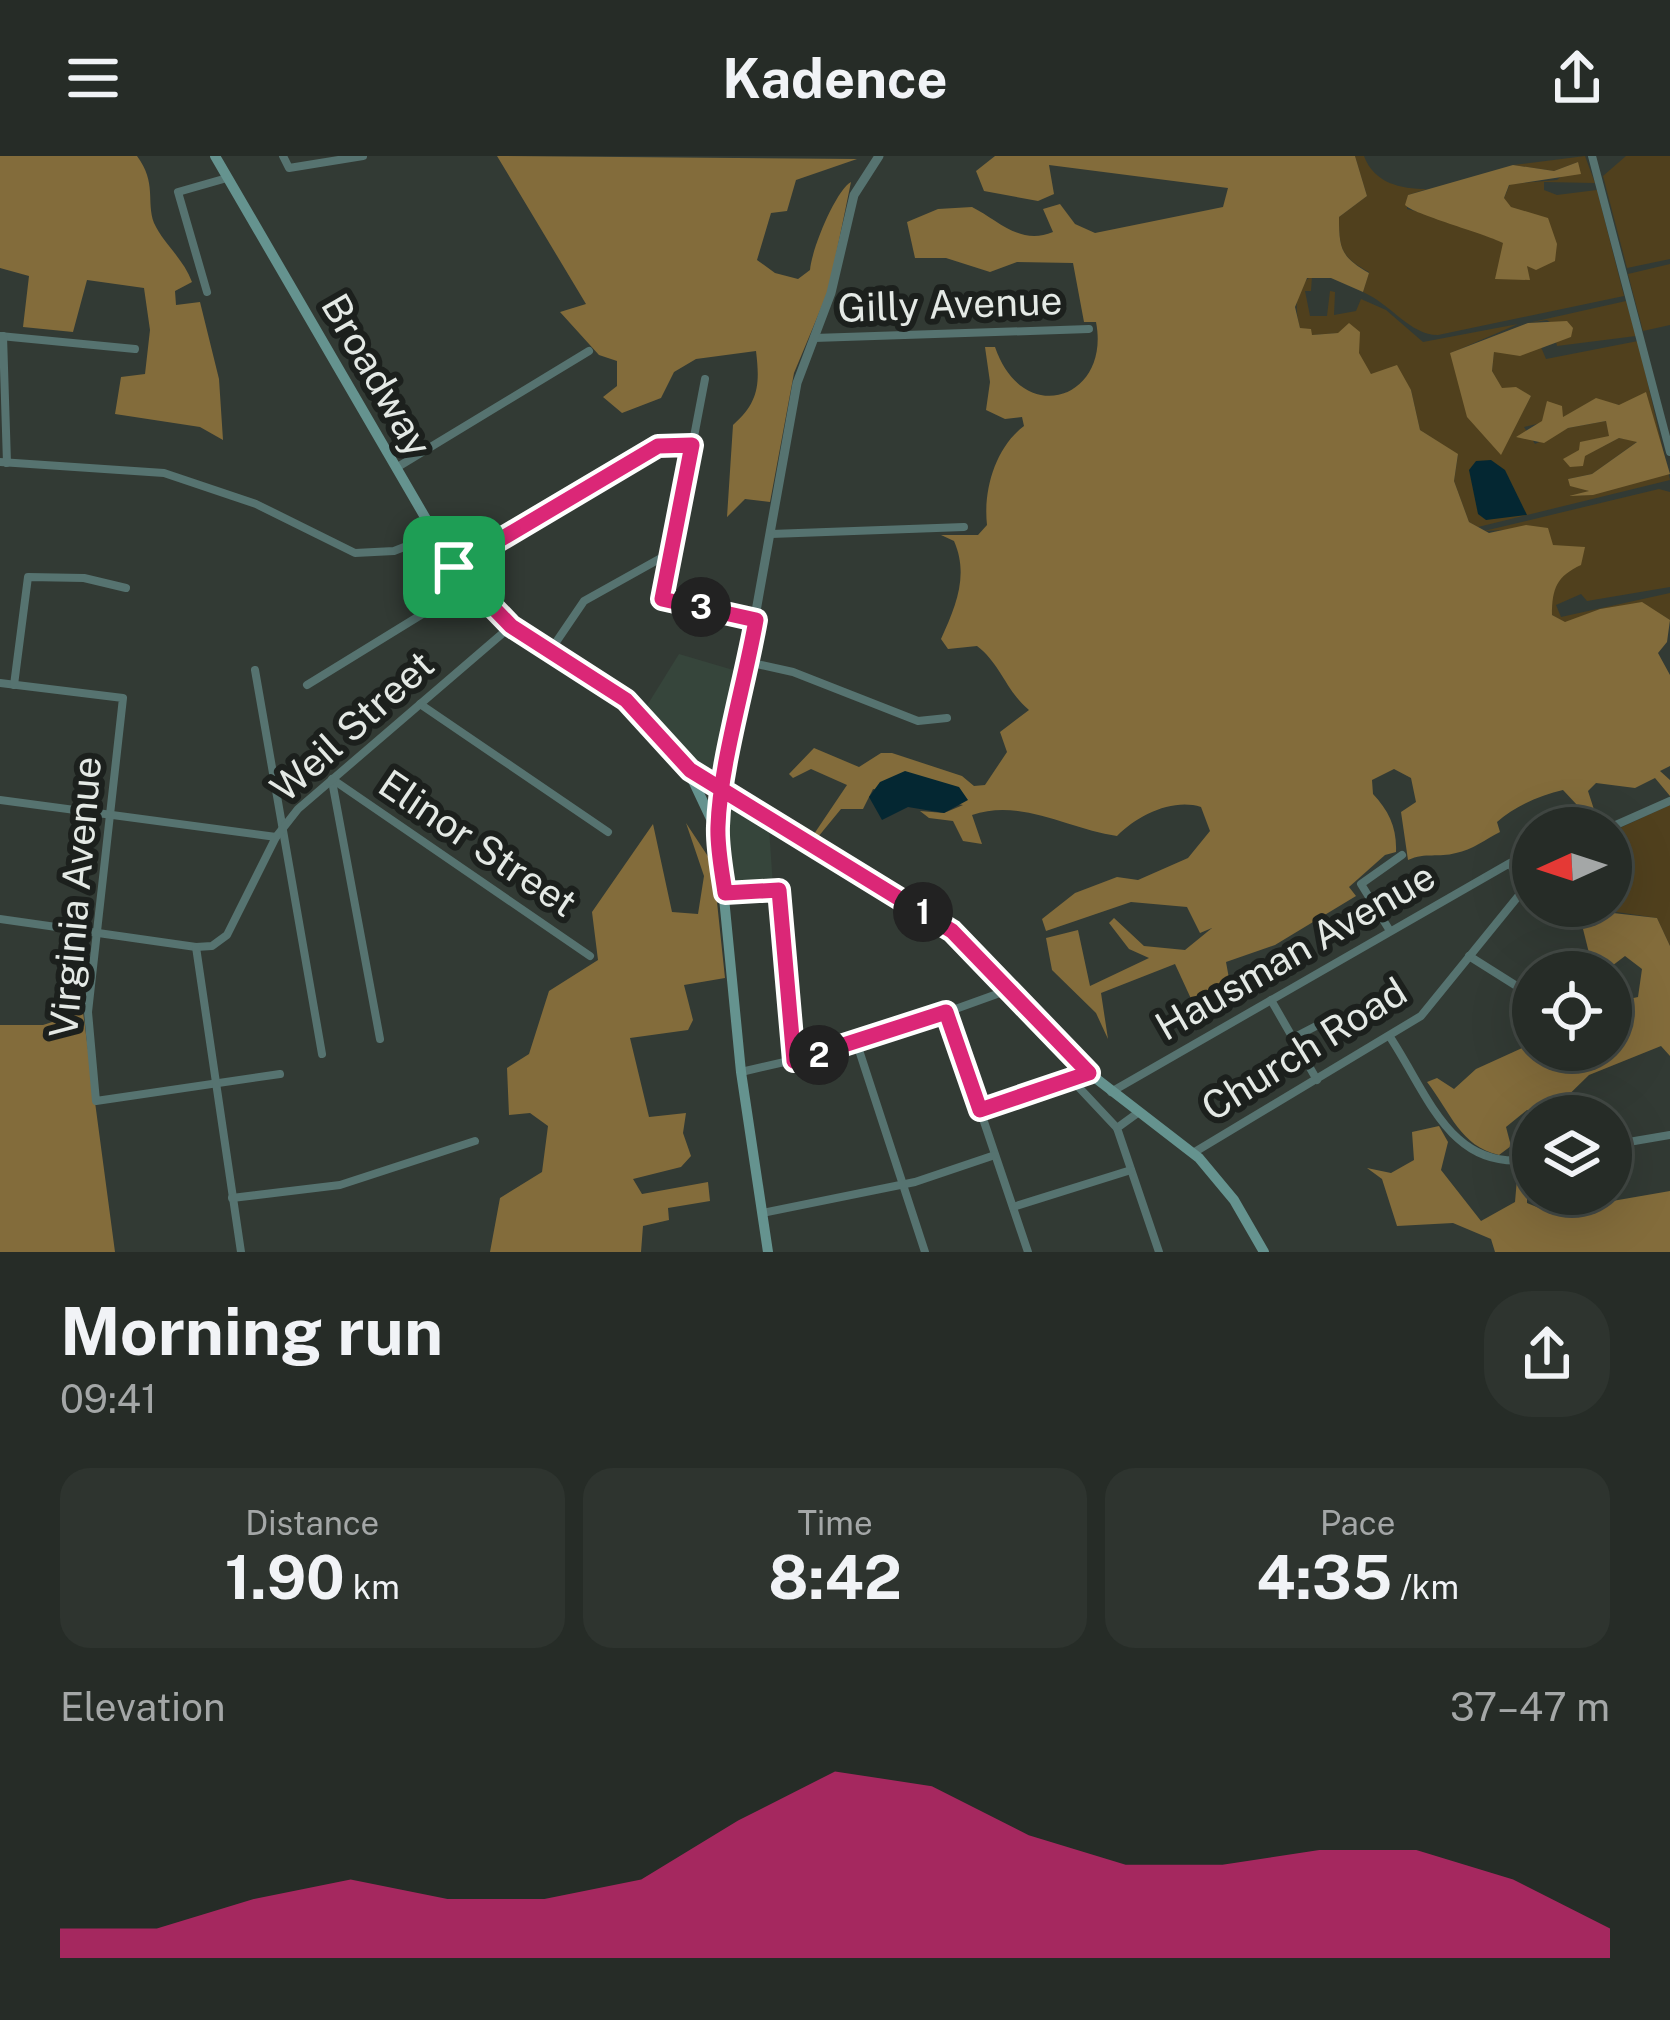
<!DOCTYPE html>
<meta charset="utf-8">
<style>
body{margin:0;font-family:"Public Sans",sans-serif;background:#2e342f;color:#f1f3f6;height:100vh;display:flex;flex-direction:column;font-size:45px;white-space:nowrap}
*{box-sizing:border-box;margin:0}
p{font-size:39px;color:#a4a7a7}
.icon{flex:none;width:66px;height:66px;fill:none;stroke:currentColor;stroke-width:2;stroke-linecap:round;stroke-linejoin:round}
.map{position:relative;height:1096px;overflow:hidden}
.sheet{display:flex;flex-direction:column;background:#262c27;flex:1}
.sheet>*{flex:none}
.needle{width:78px;rotate:267deg}
.fabs{position:absolute;left:1512px;top:651px;display:grid;gap:24px}
.fabs a{display:grid;place-items:center;width:120px;height:120px;border-radius:50%;background:#262c27;box-shadow:0 12px 48px #0002,0 0 0 3px #424844;font-size:60px}
.pin{position:absolute;display:grid;place-items:center;width:102px;height:102px;color:#fff;margin:-51px;border-radius:24px;box-shadow:0 6px 18px #0006}
.km{position:absolute;width:60px;height:60px;margin:-30px;border-radius:50%;background:#222;color:#fff;font-size:33px;line-height:60px;text-align:center}
.round{display:grid;place-items:center;flex:none;width:126px;height:126px;border-radius:48px;background:#2e342f}
.head{display:flex;align-items:center;justify-content:space-between;height:204px;padding:0 60px}
h1{font-size:66px;font-weight:700;line-height:90px}
.metrics{display:grid;grid-template-columns:repeat(3,1fr);gap:18px;height:204px;padding:12px 60px}
.metrics div{display:grid;align-content:center;border-radius:30px;background:#2e342f;text-align:center}
.metrics b{font-size:60px;font-weight:700}
.metrics small{font-size:33px;font-weight:400}
.metrics p{font-size:33px}
.chart{height:336px;padding:24px 60px}
.chart p{display:flex;justify-content:space-between}
.chart svg{width:100%;height:216px;margin-top:12px;fill:#db2777;opacity:.7}
header{display:flex;justify-content:space-between;align-items:center;height:156px;padding:0 60px;background:#262c27;font-size:54px;font-weight:700}
.map>svg:first-child{display:block}
</style>
<header><svg class="icon" aria-label="menu" viewBox="0 0 24 24"><path d="M4 6h16M4 12h16M4 18h16"/></svg>Kadence<svg class="icon" aria-label="share" viewBox="0 0 24 24"><path d="M12 15V3M7 8l5-5 5 5M5 13v7h14v-7"/></svg></header>
<div class="map">
<svg width="1670" height="1096" viewBox="0 0 1670 1096">
<rect width="100%" height="100%" fill="#323a34"/>
<g fill="#36453b">
<path d="M 679,498 L 740,516 L 722,624 L 695,612 L 643,556 Z"/>
<path d="M 734,652 L 769,672 L 773,730 L 729,732 L 723,659 Z"/>
</g>
<g fill="#50401d" fill-rule="evenodd">
<path d="M 1355,0 L 1364,0 C 1374,27 1400,33 1427,33 L 1408,39 L 1407,53 L 1451,64 L 1504,87 L 1529,123 L 1504,42 L 1510,28 L 1557,24 L 1578,6 L 1554,15 L 1513,9 L 1585,0 L 1595,27 L 1544,26 L 1544,34 L 1557,39 L 1597,34 L 1624,140 L 1438,179 C 1410,179 1392,149 1363,136 L 1369,116 C 1341,101 1339,93 1339,61 L 1367,40 Z"/>
<path d="M 1626,0 L 1670,0 L 1670,103 L 1627,112 L 1603,20 Z"/>
<path d="M 1670,108 L 1670,169 L 1643,175 L 1628,118 Z"/>
<path d="M 1312,120 L 1311,135 L 1305,135 L 1310,160 L 1327,160 L 1330,135 L 1335,136 L 1334,159 L 1356,155 L 1361,143 L 1386,154 L 1423,186 L 1518,168 L 1451,197 L 1517,266 L 1531,240 L 1502,233 L 1492,215 L 1494,196 L 1541,191 L 1546,203 L 1638,185 L 1670,324 L 1478,371 L 1469,366 L 1454,325 L 1458,299 L 1420,274 L 1411,234 L 1371,218 L 1339,177 L 1312,179 L 1300,172 C 1295,153 1293,131 1312,120 ZM 1595,243 L 1619,249 L 1669,317 L 1580,340 L 1590,336 L 1568,323 L 1592,318 L 1638,285 L 1619,282 L 1584,300 L 1610,281 L 1606,265 L 1568,272 L 1535,288 L 1524,271 L 1562,262 Z"/>
<path d="M 1626,145 L 1636,180 L 1557,190 L 1556,185 L 1571,181 L 1547,164 L 1528,167 Z"/>
<path d="M 1659,333 L 1670,336 L 1670,431 L 1587,445 L 1581,438 L 1556,449 L 1561,461 L 1670,437 L 1670,464 L 1642,447 L 1600,453 L 1565,467 L 1552,459 L 1552,438 L 1561,418 L 1547,372 L 1484,375 Z"/>
<path d="M 1670,649 L 1670,790 L 1657,762 L 1577,750 L 1611,750 L 1611,676 Z"/>
</g>
<g fill="#836c3b">
<path d="M 0,0 L 137,0 C 157,27 146,45 154,67 C 163,87 183,102 192,126 L 175,135 L 176,149 L 200,146 L 219,223 L 223,284 L 200,271 L 115,258 L 121,221 L 145,218 L 150,174 L 144,132 L 87,124 L 73,176 L 23,171 L 29,120 L 0,112 Z"/>
<path d="M 497,0 L 857,3 L 796,24 L 787,55 L 771,57 L 757,104 L 775,117 L 798,123 L 810,114 C 812,91 837,33 851,26 L 829,133 L 794,217 L 770,346 L 745,343 L 727,361 L 733,269 C 759,246 760,228 756,195 L 696,203 L 674,216 L 661,242 L 622,257 L 603,241 L 617,230 L 617,205 L 599,199 L 560,156 L 586,148 Z"/>
<path d="M 995,0 L 1355,0 L 1367,40 L 1339,61 C 1339,93 1341,101 1369,117 L 1363,136 L 1331,122 L 1307,122 L 1295,151 L 1300,172 L 1311,173 L 1312,179 L 1338,177 L 1349,167 L 1360,176 L 1359,197 L 1371,218 L 1397,209 L 1411,234 L 1420,274 L 1458,298 L 1454,325 L 1469,366 L 1489,377 L 1526,369 L 1548,372 L 1553,389 L 1585,391 L 1581,409 C 1557,420 1552,432 1552,459 L 1565,466 L 1600,453 L 1642,446 L 1670,464 L 1667,486 L 1658,497 L 1670,519 L 1670,610 L 1660,615 L 1670,624 L 1670,640 L 1655,622 L 1635,632 L 1596,627 L 1588,635 L 1599,669 L 1587,672 L 1578,650 L 1563,634 C 1540,639 1514,651 1497,666 L 1500,676 C 1486,683 1472,694 1456,697 C 1438,702 1426,696 1408,704 L 1401,656 L 1416,646 L 1411,622 L 1394,613 L 1372,624 L 1373,638 C 1389,655 1397,672 1396,696 L 1385,699 L 1349,731 L 1356,740 L 1275,789 L 1226,806 L 1230,828 L 1193,847 L 1175,808 L 1101,837 L 1108,883 L 1096,857 L 1052,814 L 1046,782 L 1078,774 L 1090,830 L 1149,802 L 1129,793 L 1109,767 L 1114,762 L 1144,790 L 1185,794 L 1212,772 L 1200,777 L 1187,751 L 1131,746 L 1046,775 L 1042,763 L 1075,737 L 1117,721 L 1138,724 L 1188,702 L 1210,675 L 1201,651 C 1173,642 1138,659 1117,680 C 1070,674 1022,642 972,659 L 982,688 L 963,685 L 953,665 L 929,662 L 920,655 L 944,657 L 963,649 L 873,633 L 863,653 L 841,653 L 818,681 L 814,678 L 847,629 L 811,613 L 793,622 L 789,618 L 814,592 L 859,611 L 881,597 L 892,597 L 962,620 L 974,630 L 985,629 L 1007,596 L 1000,576 L 1029,554 C 1006,535 1000,507 977,490 L 948,493 L 941,483 C 956,450 969,419 954,385 L 941,379 L 978,379 L 987,369 C 983,333 996,291 1024,270 L 1022,261 L 1005,263 L 986,254 L 990,226 L 985,191 L 995,191 C 1023,273 1111,243 1096,166 L 1084,166 L 1073,107 L 1017,106 L 990,116 L 946,102 L 915,102 L 907,66 L 938,53 L 972,51 C 998,64 1020,90 1053,76 L 1043,53 L 1060,48 L 1075,68 L 1095,77 L 1223,51 L 1228,32 L 1049,9 L 1054,38 L 1038,45 L 984,35 L 976,15 Z"/>
<path d="M 1578,6 L 1581,18 L 1509,29 L 1504,42 L 1511,51 L 1548,62 L 1557,88 L 1555,105 L 1536,114 L 1527,110 L 1530,124 L 1495,123 L 1503,87 C 1483,77 1413,58 1405,49 L 1408,39 L 1513,9 L 1554,15 Z"/>
<path d="M 1567,165 L 1573,172 L 1571,181 L 1520,200 L 1494,196 L 1492,215 L 1502,232 L 1516,231 L 1531,240 L 1501,299 L 1467,261 L 1450,197 L 1528,167 Z"/>
<path d="M 1646,236 L 1670,318 L 1593,339 L 1569,340 L 1589,335 L 1570,330 L 1568,323 L 1592,318 L 1637,286 L 1619,282 L 1585,300 L 1583,310 L 1570,311 L 1563,303 L 1579,294 L 1580,286 L 1609,280 L 1606,265 L 1568,272 L 1544,287 L 1516,281 L 1542,265 L 1547,245 L 1562,250 L 1563,261 L 1596,242 L 1619,249 Z"/>
<path d="M 686,667 L 713,708 L 725,822 L 684,829 L 693,864 L 688,874 L 630,882 L 649,961 L 686,957 L 683,977 L 691,1000 L 681,1011 L 633,1023 L 642,1038 L 708,1026 L 710,1045 L 668,1052 L 669,1064 L 643,1070 L 641,1096 L 490,1096 L 500,1042 L 542,1016 L 548,970 L 530,957 L 509,959 L 507,912 L 529,898 L 549,835 L 598,804 L 592,756 L 653,668 L 672,756 L 698,758 L 704,720 Z"/>
<path d="M 1578,753 L 1657,762 L 1670,790 L 1670,900 L 1661,890 L 1589,919 L 1548,959 L 1527,954 L 1506,971 L 1511,990 L 1499,999 C 1460,990 1451,957 1427,926 L 1437,922 L 1454,933 L 1476,913 L 1533,887 L 1533,894 L 1611,894 L 1611,847 L 1638,841 L 1642,813 L 1625,800 L 1604,816 L 1581,816 L 1590,801 Z"/>
<path d="M 83,856 L 115,1096 L 0,1096 L 0,869 L 43,869 Z"/>
<path d="M 1439,970 L 1448,986 L 1441,1014 L 1481,1065 L 1515,1046 L 1518,1011 L 1527,1009 L 1527,1047 L 1549,1056 L 1670,1035 L 1670,1096 L 1495,1096 L 1491,1083 L 1453,1067 L 1397,1070 L 1382,1023 L 1367,1012 L 1391,1017 L 1414,1004 L 1412,976 Z"/>
</g>
<g fill="#042732">
<path d="M 1491,304 L 1505,314 L 1527,359 L 1486,364 L 1478,358 L 1469,314 L 1476,305 Z"/>
<path d="M 905,615 L 959,631 L 968,644 L 944,657 L 908,651 L 882,664 L 869,641 L 880,626 Z"/>
</g>
<g fill="none" stroke-linecap="round" stroke-linejoin="round">
<g stroke="#567370" stroke-width="8">
<path d="M 283,0 L 289,12 L 363,0"/>
<path d="M 1592,0 L 1670,296"/>
<path d="M 207,136 L 178,36 L 227,22"/>
<path d="M 0,180 L 135,193"/>
<path d="M 3,180 L 7,307"/>
<path d="M 814,182 L 1089,173"/>
<path d="M 705,223 L 663,443 L 756,463"/>
<path d="M 0,306 L 164,317 L 256,348 L 355,397 L 394,395 L 435,379"/>
<path d="M 396,312 L 589,195"/>
<path d="M 771,378 L 964,371"/>
<path d="M 454,411 L 658,290 L 692,289"/>
<path d="M 550,495 L 584,445 L 670,397"/>
<path d="M 748,506 L 793,516 L 918,565 L 947,562"/>
<path d="M 255,514 L 322,898"/>
<path d="M 0,527 L 123,542 L 88,856 L 96,945 L 280,918"/>
<path d="M 14,529 L 28,421 L 84,422 L 126,432"/>
<path d="M 307,529 L 468,430"/>
<path d="M 420,548 L 608,676"/>
<path d="M 332,623 L 590,800"/>
<path d="M 332,625 L 380,883"/>
<path d="M 0,644 L 276,681"/>
<path d="M 1609,672 L 1670,645"/>
<path d="M 725,737 L 780,734 L 794,905"/>
<path d="M 0,763 L 196,791 L 212,790 L 227,779 L 276,681 L 298,653 L 511,470"/>
<path d="M 1390,775 L 1361,728 L 1402,699"/>
<path d="M 196,791 L 241,1096"/>
<path d="M 1469,800 L 1515,829"/>
<path d="M 1271,844 L 1317,924"/>
<path d="M 947,856 L 1028,1096"/>
<path d="M 1390,881 C 1429,940 1451,1017 1533,1003"/>
<path d="M 1293,882 L 1320,868"/>
<path d="M 857,888 L 925,1096"/>
<path d="M 741,916 L 850,891 L 1011,833"/>
<path d="M 1071,923 L 1117,972"/>
<path d="M 1111,936 L 1510,707 L 1523,733"/>
<path d="M 980,954 L 1089,917"/>
<path d="M 1139,956 L 1117,972 L 1159,1096"/>
<path d="M 1611,989 L 1670,979"/>
<path d="M 1193,997 L 1421,860 L 1533,722"/>
<path d="M 232,1042 L 340,1029 L 475,985"/>
<path d="M 1013,1051 L 1131,1014"/>
<path d="M 762,1057 L 915,1026 L 995,999"/>
</g>
<path stroke="#567370" stroke-width="9" d="M 717,672 L 797,227 L 831,137 L 854,39 L 879,0"/>
<g stroke="#65938f" stroke-width="10">
<path d="M 215,0 L 454,411 L 511,470 L 625,545 L 694,617 L 934,762 L 972,792 L 1089,917 L 1199,1002 L 1234,1044 L 1264,1096"/>
<path d="M 689,616 L 713,667 L 720,701 L 741,916 L 768,1096"/>
</g>
</g>
<g fill="none" stroke-linecap="round" stroke-linejoin="round">
<defs>
<path id="route" d="M 454,411 L 511,470 L 626,544 L 690,614 L 952,775 L 1089,917 L 980,954 L 946,856 L 794,905 L 779,734 L 725,737 C 722,715 717,692 718,670 C 720,609 745,527 756,464 L 662,443 L 692,289 L 658,290 L 454,411"/>
</defs>
<use href="#route" stroke="#fff" stroke-width="24"/>
<use href="#route" stroke="#db2777" stroke-width="15"/>
</g>
<g text-anchor="middle" stroke-width="12" stroke-linejoin="round" paint-order="stroke">
<g font-size="39" fill="#e4e9e5" stroke="#1c201d">
<text transform="translate(950 148) rotate(-2)" y="14">Gilly Avenue</text>
<text transform="translate(377 219) rotate(60)" y="14">Broadway</text>
<text transform="translate(352 570) rotate(-42)" y="14">Weil Street</text>
<text transform="translate(478 687) rotate(34)" y="14">Elinor Street</text>
<text transform="translate(75 741) rotate(-85)" y="14">Virginia Avenue</text>
<text transform="translate(1295 795) rotate(-30)" y="14">Hausman Avenue</text>
<text transform="translate(1304 893) rotate(-32)" y="14">Church Road</text>
</g>
</g>
</svg>
<div class="fabs">
<a><svg class="needle" viewBox="-14 -14 28 28"><path d="M0-13l5 13h-10z" fill="#e53935"/><path d="M0 13l5-13h-10z" fill="#a4a7a7"/></svg></a>
<a><svg class="icon" aria-label="locate" viewBox="0 0 24 24"><circle cx="12" cy="12" r="6"/><path d="M12 2v4M12 18v4M2 12h4M18 12h4"/></svg></a>
<a><svg class="icon" aria-label="layers" viewBox="0 0 24 24"><path d="M12 4l9 5-9 5-9-5zM3 14l9 5 9-5"/></svg></a>
</div>
<div class="pin" style="left:454px;top:411px;background:#1e9e55"><svg class="icon" aria-label="arrive" viewBox="0 0 24 24"><path d="M6 21V4h12l-3 4 3 4H6"/></svg></div>
<b class="km" style="left:923px;top:756px">1</b>
<b class="km" style="left:819px;top:899px">2</b>
<b class="km" style="left:701px;top:451px">3</b>
</div>
<section class="sheet">
<div class="head"><div><h1>Morning run</h1><p>09:41</p></div><a class="round"><svg class="icon" aria-label="share" viewBox="0 0 24 24"><path d="M12 15V3M7 8l5-5 5 5M5 13v7h14v-7"/></svg></a></div>
<div class="metrics">
<div><p>Distance</p><b>1.90<small> km</small></b></div>
<div><p>Time</p><b>8:42</b></div>
<div><p>Pace</p><b>4:35<small> /km</small></b></div>
</div>
<div class="chart"><p><span>Elevation</span>37–47 m</p>
<svg viewBox="0 0 160 44" preserveAspectRatio="none"><path d="M0 44V38L10 38L20 32L30 28L40 32L50 32L60 28L70 16L80 6L90 9L100 19L110 25L120 25L130 22L140 22L150 28L160 38V44z"/></svg>
</div>
</section>
